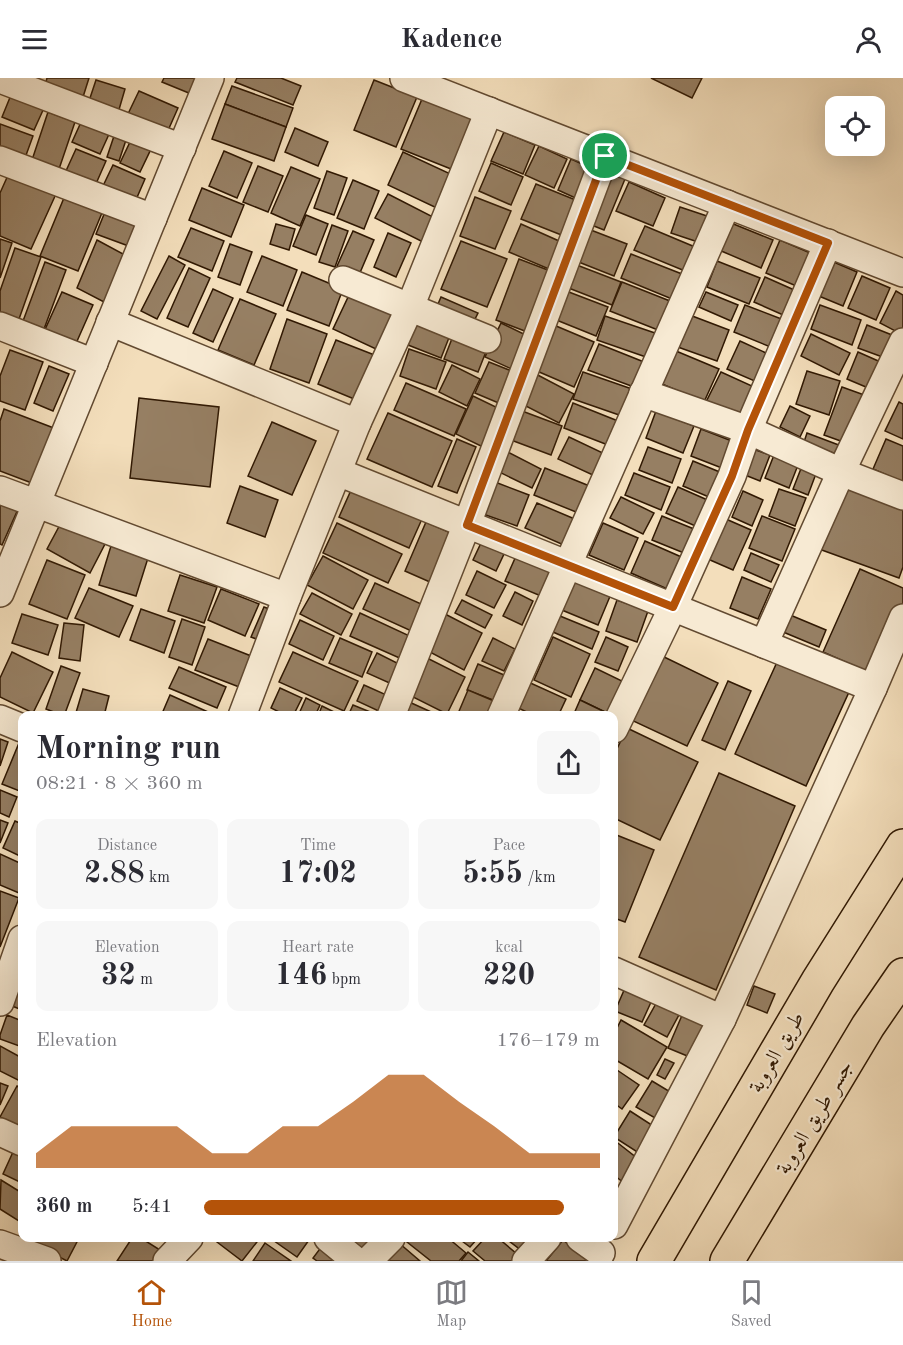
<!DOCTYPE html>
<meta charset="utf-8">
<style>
body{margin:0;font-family:"Old Standard TT",Amiri,serif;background:#f7f7f7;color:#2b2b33;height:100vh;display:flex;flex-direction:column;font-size:22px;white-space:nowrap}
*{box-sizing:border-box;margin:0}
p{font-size:20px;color:#7c7c81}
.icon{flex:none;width:33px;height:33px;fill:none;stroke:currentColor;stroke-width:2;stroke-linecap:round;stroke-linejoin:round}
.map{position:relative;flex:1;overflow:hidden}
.panel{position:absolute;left:18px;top:633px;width:600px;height:531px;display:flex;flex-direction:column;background:#fff;border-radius:12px;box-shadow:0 6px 24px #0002}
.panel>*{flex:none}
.tools{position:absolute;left:825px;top:18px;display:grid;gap:12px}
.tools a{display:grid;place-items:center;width:60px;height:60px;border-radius:12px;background:#fff;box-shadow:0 6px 24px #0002;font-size:30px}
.pin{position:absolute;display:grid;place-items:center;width:51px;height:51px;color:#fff;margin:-26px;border:3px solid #fff;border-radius:50%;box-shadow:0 2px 6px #0007}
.round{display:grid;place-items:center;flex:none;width:63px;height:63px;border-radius:12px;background:#f7f7f7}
.overview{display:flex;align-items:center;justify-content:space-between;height:102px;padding:0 18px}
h1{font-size:33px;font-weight:800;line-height:45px}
.metrics{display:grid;grid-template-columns:repeat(3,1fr);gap:9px;height:102px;padding:6px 18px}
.metrics div{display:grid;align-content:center;border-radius:12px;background:#f7f7f7;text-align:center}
.metrics b{font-size:30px;font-weight:800}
.metrics small{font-size:16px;font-weight:400}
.metrics p{font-size:16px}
.chart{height:168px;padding:12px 18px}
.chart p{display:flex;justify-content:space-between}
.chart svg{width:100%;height:108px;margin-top:6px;fill:#b45309;opacity:.7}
ul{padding:0 18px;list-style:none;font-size:20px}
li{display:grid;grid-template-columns:96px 72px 1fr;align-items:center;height:45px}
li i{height:15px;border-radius:8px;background:#b45309}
header{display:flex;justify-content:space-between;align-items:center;height:78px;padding:0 18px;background:#fff;font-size:27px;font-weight:800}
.tabs{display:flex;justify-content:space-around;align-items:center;height:84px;border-top:2px solid #e1e1e2;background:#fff;font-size:16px;color:#7c7c81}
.tabs a{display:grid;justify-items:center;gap:3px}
.tabs .selected{color:#b45309}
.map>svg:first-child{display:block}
</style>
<header><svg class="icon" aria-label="menu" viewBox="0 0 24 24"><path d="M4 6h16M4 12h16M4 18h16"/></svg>Kadence<svg class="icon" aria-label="person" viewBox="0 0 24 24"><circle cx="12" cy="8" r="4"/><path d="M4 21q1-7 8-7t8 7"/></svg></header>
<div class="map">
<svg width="903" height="1183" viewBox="0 0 903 1183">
<rect width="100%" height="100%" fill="#f3debb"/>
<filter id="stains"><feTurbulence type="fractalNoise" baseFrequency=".00333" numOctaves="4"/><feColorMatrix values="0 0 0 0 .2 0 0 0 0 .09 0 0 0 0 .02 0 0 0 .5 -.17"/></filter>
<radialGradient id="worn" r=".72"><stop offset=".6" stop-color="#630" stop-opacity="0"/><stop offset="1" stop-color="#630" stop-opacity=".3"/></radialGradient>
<g fill="#967f63" stroke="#311903" stroke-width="1.5">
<path d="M 47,0 L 89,0 L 83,19 L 45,8 Z"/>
<path d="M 164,0 L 209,0 L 201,20 L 162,4 Z"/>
<path d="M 237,0 L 281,0 L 301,8 L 293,27 L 235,4 Z"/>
<path d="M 651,0 L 702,0 L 692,20 Z"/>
<path d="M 96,2 L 125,11 L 118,35 L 88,26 Z"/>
<path d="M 374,2 L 417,19 L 396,69 L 354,52 Z"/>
<path d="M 232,8 L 293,30 L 286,49 L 225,26 Z"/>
<path d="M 139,13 L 178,30 L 166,57 L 126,40 Z"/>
<path d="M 11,17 L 44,30 L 34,52 L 2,39 Z"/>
<path d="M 422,21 L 472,41 L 451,91 L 401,71 Z"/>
<path d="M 225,26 L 286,49 L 274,83 L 212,61 Z"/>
<path d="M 48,34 L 75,44 L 59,91 L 32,82 Z"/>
<path d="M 82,42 L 110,54 L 100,76 L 72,64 Z"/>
<path d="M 0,46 L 33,58 L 25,80 L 0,70 Z"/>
<path d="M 295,50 L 328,64 L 318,88 L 285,74 Z"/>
<path d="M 504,54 L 535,67 L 523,96 L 491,83 Z"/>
<path d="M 115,55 L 127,59 L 119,83 L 107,79 Z"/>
<path d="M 131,62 L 151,71 L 140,94 L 120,85 Z"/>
<path d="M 539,68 L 567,81 L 554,110 L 525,97 Z"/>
<path d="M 76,71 L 106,83 L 95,108 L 65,95 Z"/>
<path d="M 224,73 L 252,85 L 237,120 L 209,108 Z"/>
<path d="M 403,74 L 457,99 L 441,132 L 388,107 Z"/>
<path d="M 571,81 L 596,92 L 582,123 L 558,112 Z"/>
<path d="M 491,85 L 523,99 L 511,127 L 479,113 Z"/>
<path d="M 113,87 L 145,101 L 135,124 L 102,110 Z"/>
<path d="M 258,88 L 283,98 L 268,134 L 243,124 Z"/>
<path d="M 291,89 L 320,101 L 300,148 L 271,135 Z"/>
<path d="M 327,93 L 347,100 L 334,137 L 314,130 Z"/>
<path d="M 604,93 L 625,101 L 604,152 L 584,144 Z"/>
<path d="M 9,95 L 56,116 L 31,171 L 0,158 L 0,115 Z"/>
<path d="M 353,102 L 379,113 L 364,151 L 337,140 Z"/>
<path d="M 629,104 L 665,120 L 653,148 L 616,133 Z"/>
<path d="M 536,106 L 583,125 L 569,160 L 521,141 Z"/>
<path d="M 202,110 L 244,127 L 231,159 L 189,142 Z"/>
<path d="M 66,115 L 104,130 L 78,193 L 40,178 Z"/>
<path d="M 388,116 L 435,140 L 423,164 L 375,140 Z"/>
<path d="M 475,119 L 511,133 L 495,171 L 460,158 Z"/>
<path d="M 107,129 L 145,144 L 134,170 L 96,156 Z"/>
<path d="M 680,129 L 707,138 L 698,164 L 671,155 Z"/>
<path d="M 306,137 L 328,146 L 316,177 L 293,168 Z"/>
<path d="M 731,145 L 773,162 L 761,190 L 719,172 Z"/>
<path d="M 276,146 L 295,151 L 289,172 L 270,166 Z"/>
<path d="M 521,146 L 568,167 L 556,194 L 509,174 Z"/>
<path d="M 332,147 L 348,153 L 335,189 L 319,184 Z"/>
<path d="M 645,148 L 695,169 L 685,193 L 634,172 Z"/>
<path d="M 583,149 L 627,166 L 614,198 L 571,181 Z"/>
<path d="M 191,150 L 224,163 L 212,193 L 178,179 Z"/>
<path d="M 353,153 L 374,162 L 359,197 L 337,188 Z"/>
<path d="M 388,155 L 411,165 L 396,199 L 374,189 Z"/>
<path d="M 0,161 L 12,165 L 0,200 Z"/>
<path d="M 97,162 L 125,177 L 104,224 L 77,210 Z"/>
<path d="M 780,162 L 815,177 L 801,210 L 766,195 Z"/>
<path d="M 461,163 L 507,181 L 487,229 L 441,211 Z"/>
<path d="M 230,166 L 252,174 L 240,207 L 218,199 Z"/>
<path d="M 15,170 L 41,179 L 19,241 L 0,235 L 0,213 Z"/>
<path d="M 631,176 L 682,196 L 672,221 L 621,200 Z"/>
<path d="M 169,178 L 185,187 L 157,241 L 141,233 Z"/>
<path d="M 262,178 L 297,192 L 283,228 L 247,214 Z"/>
<path d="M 519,181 L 553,194 L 530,255 L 496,242 Z"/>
<path d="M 829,182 L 857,194 L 843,228 L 814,216 Z"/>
<path d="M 717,183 L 760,200 L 749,226 L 707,209 Z"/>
<path d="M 45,184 L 66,192 L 44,251 L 23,243 Z"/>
<path d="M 569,184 L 621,204 L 612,227 L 561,207 Z"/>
<path d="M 189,190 L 210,200 L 188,249 L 167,240 Z"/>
<path d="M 302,194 L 343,211 L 329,248 L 287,232 Z"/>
<path d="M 862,198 L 890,210 L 876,242 L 848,230 Z"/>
<path d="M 765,199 L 801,215 L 790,240 L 754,224 Z"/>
<path d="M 622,204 L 670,223 L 658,252 L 610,233 Z"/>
<path d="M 213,211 L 233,220 L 213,264 L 193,255 Z"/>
<path d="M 561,211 L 608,229 L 596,258 L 549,239 Z"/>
<path d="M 896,213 L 903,217 L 903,257 L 880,245 Z"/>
<path d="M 62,214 L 93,227 L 74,270 L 43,256 Z"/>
<path d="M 706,214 L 738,227 L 731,243 L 699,229 Z"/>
<path d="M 350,215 L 393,235 L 376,271 L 333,251 Z"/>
<path d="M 441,219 L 478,235 L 471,249 L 435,233 Z"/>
<path d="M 240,221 L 276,236 L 254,287 L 218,272 Z"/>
<path d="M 745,227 L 784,242 L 773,270 L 734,254 Z"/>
<path d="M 820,227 L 861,242 L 852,267 L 811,251 Z"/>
<path d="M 687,236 L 729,252 L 717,283 L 675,268 Z"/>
<path d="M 414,237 L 452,252 L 441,280 L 403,265 Z"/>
<path d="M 605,238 L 655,255 L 646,279 L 597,262 Z"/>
<path d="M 287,241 L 327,256 L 309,305 L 270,291 Z"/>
<path d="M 501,245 L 532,260 L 516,293 L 485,279 Z"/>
<path d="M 549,245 L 594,264 L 574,309 L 530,290 Z"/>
<path d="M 867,247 L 897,259 L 888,281 L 858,270 Z"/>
<path d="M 455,253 L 489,266 L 478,294 L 444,281 Z"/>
<path d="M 811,256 L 850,275 L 839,297 L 801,278 Z"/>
<path d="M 336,262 L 377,278 L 359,323 L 318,306 Z"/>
<path d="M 740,263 L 777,280 L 764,307 L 727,291 Z"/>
<path d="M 599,266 L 644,284 L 634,309 L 588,292 Z"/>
<path d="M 409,271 L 446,284 L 436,311 L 400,298 Z"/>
<path d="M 10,272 L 43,284 L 25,332 L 0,323 L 0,298 Z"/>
<path d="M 676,273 L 719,291 L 704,324 L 662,306 Z"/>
<path d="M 858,274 L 885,286 L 873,312 L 847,301 Z"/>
<path d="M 489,284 L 514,294 L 501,326 L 475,315 Z"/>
<path d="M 452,287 L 480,301 L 467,328 L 439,314 Z"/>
<path d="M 49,288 L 69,296 L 53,333 L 34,325 Z"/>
<path d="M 807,293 L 840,303 L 829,337 L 796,326 Z"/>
<path d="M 532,294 L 574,316 L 559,345 L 516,323 Z"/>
<path d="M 583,294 L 632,311 L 622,338 L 573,321 Z"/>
<path d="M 721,294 L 763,313 L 748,344 L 706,324 Z"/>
<path d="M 406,305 L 466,331 L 454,358 L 394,332 Z"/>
<path d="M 842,309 L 867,318 L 849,366 L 824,357 Z"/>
<path d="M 473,318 L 500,331 L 483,369 L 456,356 Z"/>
<path d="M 139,320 L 219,329 L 210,409 L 130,400 Z"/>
<path d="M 899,324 L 903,326 L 903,361 L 885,353 Z"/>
<path d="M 573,325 L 618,343 L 608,367 L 564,350 Z"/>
<path d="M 790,328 L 810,338 L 800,359 L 780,349 Z"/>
<path d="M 4,331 L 59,352 L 37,407 L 0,393 L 0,343 Z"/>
<path d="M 522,333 L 562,348 L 551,377 L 511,362 Z"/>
<path d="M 656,333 L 694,348 L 683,375 L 646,360 Z"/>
<path d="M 388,335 L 452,363 L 432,409 L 367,381 Z"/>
<path d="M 272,344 L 316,363 L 292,417 L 248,398 Z"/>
<path d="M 701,351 L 737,365 L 727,392 L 691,378 Z"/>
<path d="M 807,355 L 844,369 L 841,378 L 804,364 Z"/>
<path d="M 569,359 L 605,376 L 595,398 L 558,381 Z"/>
<path d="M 457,361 L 476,369 L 457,415 L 438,408 Z"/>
<path d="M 886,361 L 903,368 L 903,404 L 873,391 Z"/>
<path d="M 745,368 L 770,377 L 760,403 L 735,393 Z"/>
<path d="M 648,369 L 681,381 L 672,405 L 639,392 Z"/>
<path d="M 502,371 L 541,391 L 532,410 L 493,391 Z"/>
<path d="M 774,377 L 798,387 L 789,410 L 765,400 Z"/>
<path d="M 693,383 L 727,397 L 716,422 L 683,408 Z"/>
<path d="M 802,388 L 817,393 L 808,417 L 793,411 Z"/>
<path d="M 545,390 L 592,409 L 581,436 L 534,417 Z"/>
<path d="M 634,395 L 670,409 L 661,432 L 625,417 Z"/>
<path d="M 495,404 L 529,417 L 517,448 L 483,436 Z"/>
<path d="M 240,408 L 278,422 L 265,459 L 227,445 Z"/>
<path d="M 843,408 L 903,431 L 903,489 L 899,500 L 819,471 Z"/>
<path d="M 678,409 L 712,424 L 700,450 L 666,435 Z"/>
<path d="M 352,410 L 422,441 L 409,470 L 339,439 Z"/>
<path d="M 779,411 L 806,420 L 795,448 L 769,438 Z"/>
<path d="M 743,413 L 763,422 L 752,448 L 732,439 Z"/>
<path d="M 621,419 L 654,435 L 643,456 L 610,440 Z"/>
<path d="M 0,421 L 19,429 L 2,467 L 0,466 Z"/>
<path d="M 537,425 L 577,442 L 566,468 L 525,450 Z"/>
<path d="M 662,438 L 694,451 L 684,475 L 652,462 Z"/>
<path d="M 719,438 L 751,452 L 733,492 L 701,478 Z"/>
<path d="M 762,438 L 795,451 L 782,483 L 749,470 Z"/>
<path d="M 62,443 L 105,466 L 90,495 L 47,471 Z"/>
<path d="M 426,444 L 460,459 L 439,508 L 405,493 Z"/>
<path d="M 337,445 L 402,476 L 388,505 L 323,475 Z"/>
<path d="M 603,445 L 638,460 L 624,492 L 589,477 Z"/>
<path d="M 645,463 L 686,481 L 672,513 L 631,495 Z"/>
<path d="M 481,465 L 504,476 L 496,493 L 473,482 Z"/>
<path d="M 111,468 L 148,480 L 136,518 L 99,507 Z"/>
<path d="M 751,475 L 779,487 L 771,504 L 744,492 Z"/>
<path d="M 323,478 L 368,502 L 353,531 L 307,507 Z"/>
<path d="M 516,478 L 552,494 L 541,518 L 505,503 Z"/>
<path d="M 47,482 L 85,497 L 67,541 L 29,526 Z"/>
<path d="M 860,491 L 903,510 L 903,527 L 872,596 L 823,574 Z"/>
<path d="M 477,493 L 506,507 L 494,530 L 466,517 Z"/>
<path d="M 180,497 L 217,509 L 204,545 L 168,533 Z"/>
<path d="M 571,499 L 611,516 L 598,547 L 557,530 Z"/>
<path d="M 742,499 L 771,511 L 758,541 L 730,530 Z"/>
<path d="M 375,505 L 430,530 L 418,556 L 363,531 Z"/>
<path d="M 89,510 L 133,528 L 119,559 L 75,540 Z"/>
<path d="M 221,511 L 259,526 L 245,558 L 208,542 Z"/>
<path d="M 515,514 L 533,523 L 522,547 L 503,538 Z"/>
<path d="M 312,515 L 352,536 L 341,557 L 300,536 Z"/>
<path d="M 462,522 L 492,537 L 485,550 L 455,535 Z"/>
<path d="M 617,522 L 648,533 L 637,564 L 606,553 Z"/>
<path d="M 264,529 L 280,535 L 267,565 L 251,559 Z"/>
<path d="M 141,531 L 175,543 L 164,575 L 130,562 Z"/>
<path d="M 783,534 L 826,552 L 819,569 L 776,551 Z"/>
<path d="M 360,535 L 414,560 L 404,582 L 350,558 Z"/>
<path d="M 22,536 L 58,547 L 48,577 L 12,565 Z"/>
<path d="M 445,536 L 482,555 L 464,592 L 426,572 Z"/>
<path d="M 560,538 L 599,554 L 592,571 L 553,554 Z"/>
<path d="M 182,541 L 205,549 L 192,587 L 169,579 Z"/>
<path d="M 300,542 L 334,558 L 323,582 L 289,566 Z"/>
<path d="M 64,545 L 84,547 L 80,583 L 59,580 Z"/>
<path d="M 553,559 L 590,576 L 571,619 L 534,602 Z"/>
<path d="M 606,559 L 628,569 L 618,593 L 595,584 Z"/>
<path d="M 340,560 L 372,574 L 362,599 L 329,585 Z"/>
<path d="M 493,560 L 515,571 L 504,593 L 482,583 Z"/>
<path d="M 208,561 L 259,581 L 247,612 L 195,592 Z"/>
<path d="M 12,574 L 53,594 L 33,635 L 0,619 L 0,600 Z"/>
<path d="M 293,574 L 358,603 L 344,633 L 279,604 Z"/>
<path d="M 377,575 L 403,588 L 394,607 L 367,595 Z"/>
<path d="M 660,577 L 718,605 L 687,668 L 629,641 Z"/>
<path d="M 425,579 L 465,599 L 447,636 L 407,616 Z"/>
<path d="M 778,582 L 849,614 L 806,708 L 735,676 Z"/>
<path d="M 478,586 L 504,597 L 493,622 L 467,612 Z"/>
<path d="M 61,588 L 80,595 L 64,638 L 46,631 Z"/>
<path d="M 179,589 L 226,609 L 217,630 L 169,610 Z"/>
<path d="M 595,590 L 622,603 L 607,635 L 580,622 Z"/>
<path d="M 526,603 L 566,621 L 558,638 L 535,638 L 514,628 Z"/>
<path d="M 728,603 L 751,613 L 725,672 L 702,662 Z"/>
<path d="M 364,607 L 391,619 L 383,635 L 357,623 Z"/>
<path d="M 280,610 L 302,620 L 293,638 L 287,638 L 271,630 Z"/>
<path d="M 83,611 L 109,618 L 104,638 L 75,638 Z"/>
<path d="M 468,612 L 494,623 L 488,638 L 457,638 Z"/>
<path d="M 170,617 L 217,638 L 161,638 Z"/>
<path d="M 306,620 L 320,627 L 315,638 L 298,638 Z"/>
<path d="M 580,622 L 607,635 L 606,638 L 573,638 Z"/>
<path d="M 407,623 L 440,638 L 400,638 Z"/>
<path d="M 353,627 L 380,638 L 348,638 Z"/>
<path d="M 322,628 L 342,638 L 318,638 Z"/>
<path d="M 627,650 L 698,684 L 660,762 L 614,740 L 614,677 Z"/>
<path d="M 0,661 L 8,664 L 0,688 Z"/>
<path d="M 19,665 L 22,667 L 22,714 L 2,706 Z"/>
<path d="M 719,695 L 795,728 L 716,912 L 639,879 Z"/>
<path d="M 0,712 L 17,719 L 9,739 L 0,735 Z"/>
<path d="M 0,742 L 8,745 L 0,765 Z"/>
<path d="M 15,743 L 22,746 L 22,779 L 3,770 Z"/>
<path d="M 614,756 L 654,772 L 625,844 L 614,840 Z"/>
<path d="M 0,776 L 22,786 L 22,805 L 19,815 L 0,807 Z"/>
<path d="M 0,813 L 19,820 L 0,869 Z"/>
<path d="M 22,904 L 22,932 L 12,928 Z"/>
<path d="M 754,908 L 775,916 L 767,935 L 747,927 Z"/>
<path d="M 625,910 L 652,922 L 642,944 L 615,933 Z"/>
<path d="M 658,922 L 680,935 L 667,959 L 644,947 Z"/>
<path d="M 683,935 L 712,947 L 697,982 L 668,970 Z"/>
<path d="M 7,937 L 22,943 L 22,969 L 0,961 L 0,957 Z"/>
<path d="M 621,942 L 667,969 L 648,1001 L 614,981 L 614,956 Z"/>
<path d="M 0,968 L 22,980 L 22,998 L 20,1003 L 0,993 Z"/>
<path d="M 665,981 L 674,985 L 665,1001 L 657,997 Z"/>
<path d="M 614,990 L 639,1007 L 622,1031 L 614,1025 Z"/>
<path d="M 652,1003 L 677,1018 L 662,1044 L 636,1029 Z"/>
<path d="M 0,1005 L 8,1008 L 0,1027 Z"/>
<path d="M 17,1008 L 22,1011 L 22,1042 L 18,1049 L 0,1039 Z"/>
<path d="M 630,1033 L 661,1053 L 645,1079 L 614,1059 Z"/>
<path d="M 614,1062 L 642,1084 L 625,1106 L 614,1097 Z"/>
<path d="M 13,1074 L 22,1079 L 22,1105 L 3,1096 Z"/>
<path d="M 1,1102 L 22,1115 L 22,1145 L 0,1131 Z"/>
<path d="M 40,1160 L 79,1160 L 67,1183 L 36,1167 Z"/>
<path d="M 132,1160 L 141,1160 L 160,1172 L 153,1183 L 117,1183 Z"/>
<path d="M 214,1160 L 260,1160 L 242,1183 L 213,1161 Z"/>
<path d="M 270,1160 L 305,1160 L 309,1162 L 297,1179 Z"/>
<path d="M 338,1160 L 377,1160 L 363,1178 Z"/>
<path d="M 402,1160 L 448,1160 L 466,1175 L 459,1183 L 431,1183 Z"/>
<path d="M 458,1160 L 478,1160 L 470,1169 Z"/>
<path d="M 485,1160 L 498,1160 L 523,1181 L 521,1183 L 485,1183 L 473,1173 Z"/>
<path d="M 505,1160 L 539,1160 L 526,1176 Z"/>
<path d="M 563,1162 L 589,1183 L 546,1183 Z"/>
<path d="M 265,1165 L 291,1183 L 253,1183 Z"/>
<path d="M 399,1165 L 420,1183 L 384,1183 Z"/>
<path d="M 322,1168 L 339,1183 L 317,1183 L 313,1180 Z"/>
<path d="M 468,1174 L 479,1183 L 461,1183 Z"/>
</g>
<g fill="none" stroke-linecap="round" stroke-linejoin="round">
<defs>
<g id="street">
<path d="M 404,0 L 903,195"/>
<path d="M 0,1 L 182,70"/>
<path d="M 0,82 L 153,140"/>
<path d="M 343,202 L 487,261"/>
<path d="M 110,244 L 357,345"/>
<path d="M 0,248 L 94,285"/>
<path d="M 643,315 L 748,352 L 841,394 L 903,418"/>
<path d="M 338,394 L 873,610"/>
<path d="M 0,412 L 287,519"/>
<path d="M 0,515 L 210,0"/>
<path d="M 764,566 L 841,394 L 903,264"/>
<path d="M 242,638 L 287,519 L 357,345 L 410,229 L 489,33"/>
<path d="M 391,638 L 467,446 L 605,78"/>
<path d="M 501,638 L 727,126"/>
<path d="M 0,641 L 22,650"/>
<path d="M 614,651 L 673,529 L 732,398 L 748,352 L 828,165"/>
<path d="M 614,893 L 722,941"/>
<path d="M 0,924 L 22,861"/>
<path d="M 0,1054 L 22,1064"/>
<path d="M 614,1147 L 722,941 L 873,610 L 903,540"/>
<path d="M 328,1160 L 356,1183"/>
<path d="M 580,1160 L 601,1175"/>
<path d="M 0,1166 L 47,1183"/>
<path d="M 167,1183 L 189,1160"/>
<path d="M 368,1183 L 391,1160"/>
<path d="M 526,1183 L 547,1160"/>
</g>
<g id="highway">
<path d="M 654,1183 L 818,903 L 903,768"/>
<path d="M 727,1183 L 868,948 L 903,897"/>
</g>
</defs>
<use href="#street" stroke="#624a31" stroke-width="30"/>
<use href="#highway" stroke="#311903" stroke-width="36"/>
<use href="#street" stroke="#f7ead3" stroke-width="27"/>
<use href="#highway" stroke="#f3debb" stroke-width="33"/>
</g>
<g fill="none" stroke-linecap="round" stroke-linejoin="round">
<defs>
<path id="route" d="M 605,78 L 828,165 L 748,352 L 732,398 L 673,529 L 467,447 Z"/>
</defs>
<use href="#route" stroke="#fff" stroke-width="12"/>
<use href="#route" stroke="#b45309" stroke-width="8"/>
</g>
<g text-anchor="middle" stroke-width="4.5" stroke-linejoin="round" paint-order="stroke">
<g font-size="21" fill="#311903" stroke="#f7ead3">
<text transform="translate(776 974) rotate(-60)" y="7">طريق العروبة</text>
<text transform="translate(814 1039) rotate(-59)" y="7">جسر طريق العروبة</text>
</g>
</g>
<rect width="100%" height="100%" filter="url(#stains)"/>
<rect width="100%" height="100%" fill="url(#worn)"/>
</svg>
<div class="tools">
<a><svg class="icon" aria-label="locate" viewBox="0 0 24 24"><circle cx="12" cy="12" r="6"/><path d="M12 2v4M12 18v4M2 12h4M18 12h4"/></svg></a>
</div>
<div class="pin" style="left:605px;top:78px;background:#1e9e55"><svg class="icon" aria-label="arrive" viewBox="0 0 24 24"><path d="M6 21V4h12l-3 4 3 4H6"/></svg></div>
<section class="panel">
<div class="overview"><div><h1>Morning run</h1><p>08:21 · 8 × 360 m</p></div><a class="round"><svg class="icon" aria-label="share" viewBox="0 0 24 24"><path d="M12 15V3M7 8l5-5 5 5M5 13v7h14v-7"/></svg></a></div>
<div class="metrics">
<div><p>Distance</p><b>2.88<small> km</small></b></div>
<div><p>Time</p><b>17:02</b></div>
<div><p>Pace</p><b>5:55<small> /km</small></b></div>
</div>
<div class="metrics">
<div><p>Elevation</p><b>32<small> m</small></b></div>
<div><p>Heart rate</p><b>146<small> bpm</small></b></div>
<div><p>kcal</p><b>220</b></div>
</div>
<div class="chart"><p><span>Elevation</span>176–179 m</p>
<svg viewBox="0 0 160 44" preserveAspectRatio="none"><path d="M0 44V38L10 27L20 27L30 27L40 27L50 38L60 38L70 27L80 27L90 17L100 6L110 6L120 17L130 27L140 38L150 38L160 38V44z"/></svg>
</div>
<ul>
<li><b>360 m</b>5:41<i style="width:91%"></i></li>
</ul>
</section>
</div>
<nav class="tabs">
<a class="selected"><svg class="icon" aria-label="home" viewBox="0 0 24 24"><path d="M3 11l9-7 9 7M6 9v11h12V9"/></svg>Home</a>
<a><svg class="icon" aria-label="map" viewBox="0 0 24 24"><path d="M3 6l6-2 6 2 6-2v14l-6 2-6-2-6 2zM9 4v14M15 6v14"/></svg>Map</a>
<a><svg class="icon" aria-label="saved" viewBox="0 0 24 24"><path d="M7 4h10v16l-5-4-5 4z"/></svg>Saved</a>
</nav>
